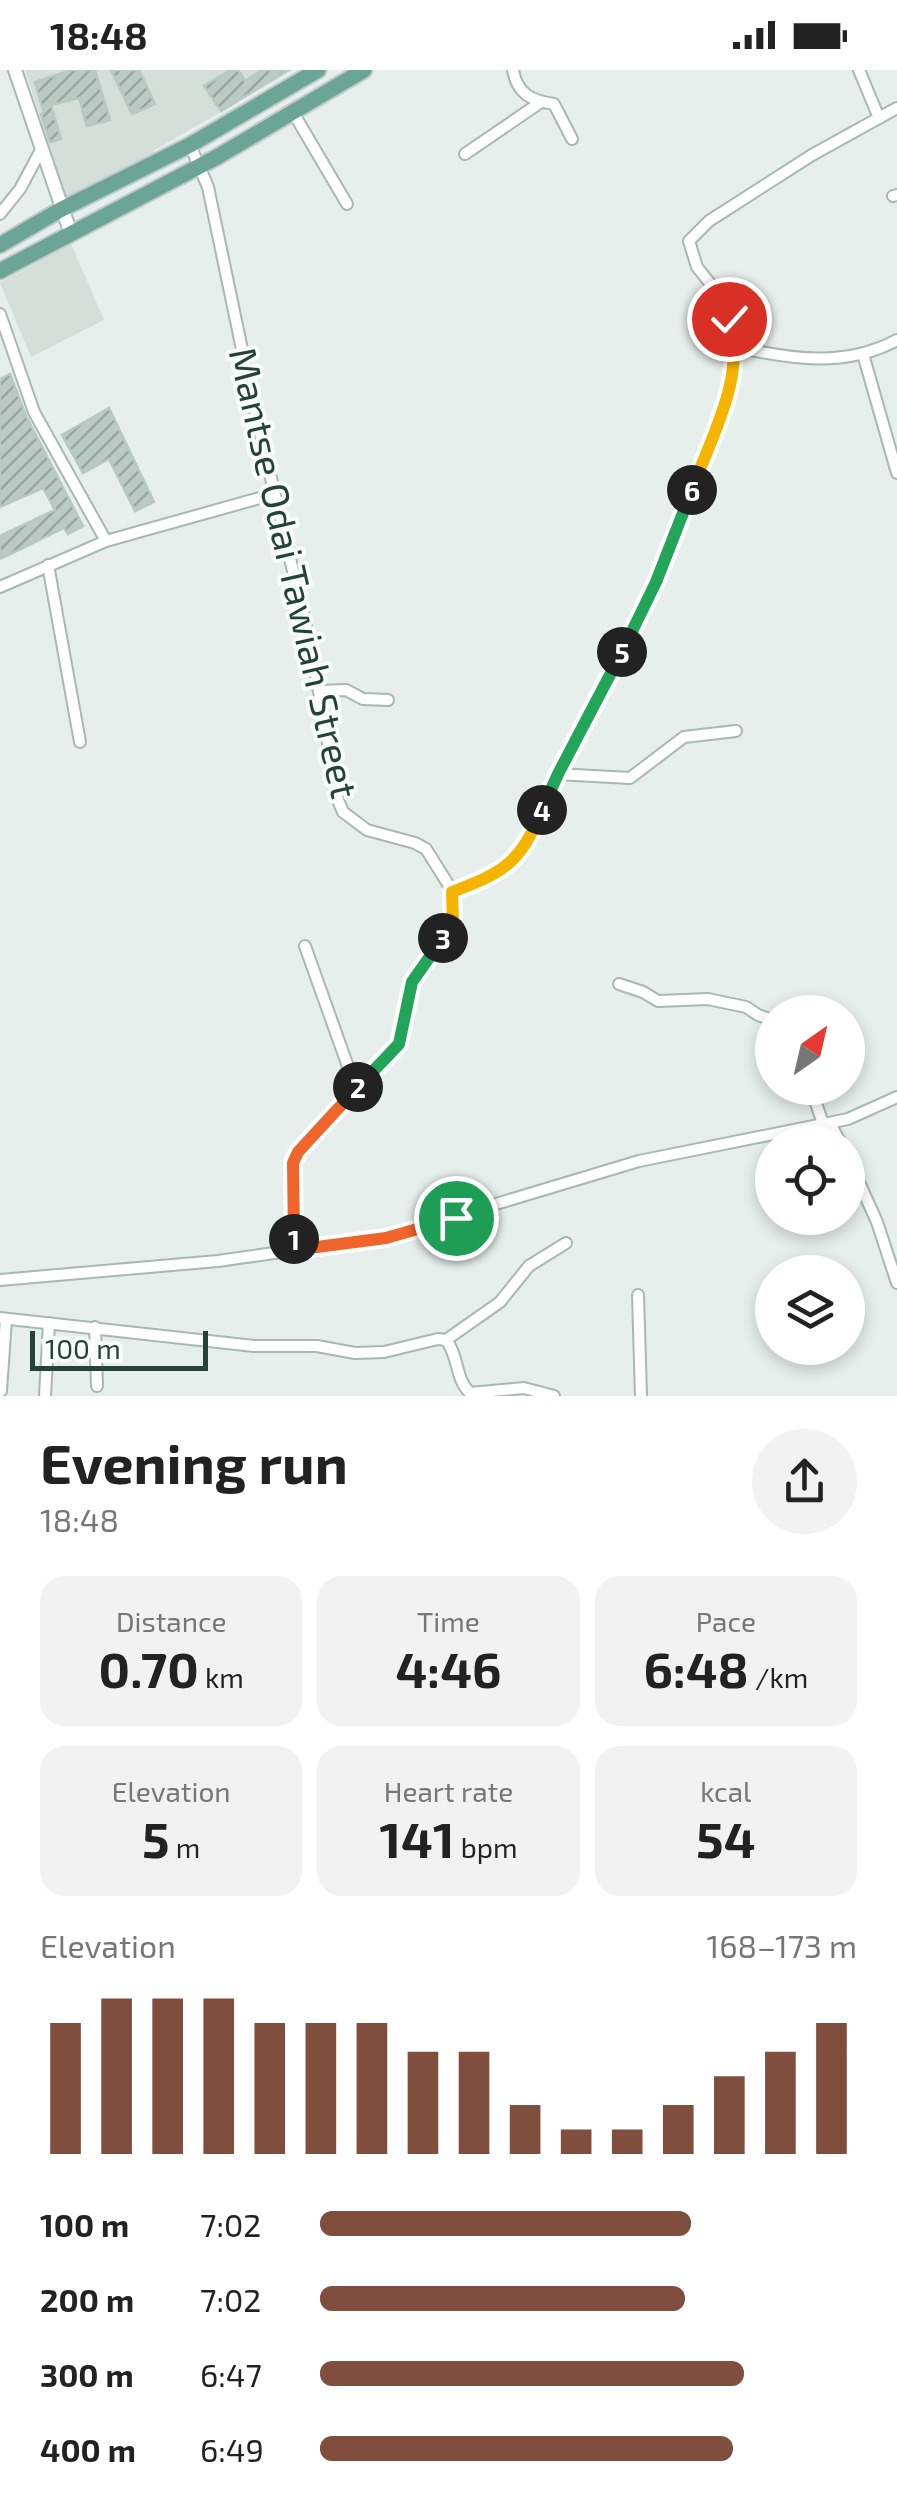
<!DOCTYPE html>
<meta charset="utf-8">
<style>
body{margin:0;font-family:"Exo 2",sans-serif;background:#f2f2f2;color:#222;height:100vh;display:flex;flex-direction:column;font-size:38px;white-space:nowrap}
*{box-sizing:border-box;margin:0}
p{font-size:32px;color:#767676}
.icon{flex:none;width:55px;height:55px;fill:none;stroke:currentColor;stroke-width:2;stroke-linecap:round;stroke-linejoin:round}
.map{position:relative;height:1326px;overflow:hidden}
.side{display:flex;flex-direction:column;background:#fff;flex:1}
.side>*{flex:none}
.needle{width:65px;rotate:34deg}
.controls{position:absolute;left:755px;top:925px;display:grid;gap:20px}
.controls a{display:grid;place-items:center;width:110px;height:110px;border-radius:50%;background:#fff;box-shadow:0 5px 15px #0003;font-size:50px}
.scale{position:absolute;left:30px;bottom:25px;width:178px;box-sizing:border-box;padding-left:10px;border:5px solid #24423a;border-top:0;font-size:28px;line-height:35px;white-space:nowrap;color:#24423a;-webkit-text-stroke:8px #f7fbf9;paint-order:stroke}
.pin{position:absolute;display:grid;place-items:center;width:85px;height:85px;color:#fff;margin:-42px;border:5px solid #fff;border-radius:50%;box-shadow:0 2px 10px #0007}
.km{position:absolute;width:50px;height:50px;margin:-25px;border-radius:50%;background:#222;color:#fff;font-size:28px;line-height:50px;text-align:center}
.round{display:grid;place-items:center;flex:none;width:105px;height:105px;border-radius:52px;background:#f2f2f2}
.overview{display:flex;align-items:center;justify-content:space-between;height:170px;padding:0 40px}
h1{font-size:55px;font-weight:700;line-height:75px}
.stats{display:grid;grid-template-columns:repeat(3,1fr);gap:15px;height:170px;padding:10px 40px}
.stats div{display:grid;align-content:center;border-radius:25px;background:#f2f2f2;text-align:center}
.stats b{font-size:50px;font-weight:700}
.stats small{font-size:28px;font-weight:400}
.stats p{font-size:28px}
.chart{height:280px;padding:20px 40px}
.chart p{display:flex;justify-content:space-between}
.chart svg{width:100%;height:180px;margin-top:10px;stroke:#804e3d;stroke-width:6}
ul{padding:0 40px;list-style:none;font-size:32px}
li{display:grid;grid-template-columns:160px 120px 1fr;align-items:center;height:75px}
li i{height:25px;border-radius:12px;background:#804e3d}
.status{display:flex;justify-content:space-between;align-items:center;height:70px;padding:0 50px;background:#fff;direction:ltr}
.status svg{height:28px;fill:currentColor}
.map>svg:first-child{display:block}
</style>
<div class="status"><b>18:48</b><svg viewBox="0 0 49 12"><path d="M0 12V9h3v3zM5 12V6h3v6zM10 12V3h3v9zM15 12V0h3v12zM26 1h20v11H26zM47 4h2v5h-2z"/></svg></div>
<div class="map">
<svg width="897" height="1326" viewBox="0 0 897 1326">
<defs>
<pattern id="building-hatch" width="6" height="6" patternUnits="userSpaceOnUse" patternTransform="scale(2.5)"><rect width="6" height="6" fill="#bbcac4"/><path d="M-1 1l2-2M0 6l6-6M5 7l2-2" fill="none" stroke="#98a6a0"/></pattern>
</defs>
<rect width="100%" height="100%" fill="#e6efeb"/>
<g fill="#d4dfda">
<path d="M 25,0 L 293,0 L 153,81 L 155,88 L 67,131 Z"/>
<path d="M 71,174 L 104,250 L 31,287 L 0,213 Z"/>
</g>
<g fill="url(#building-hatch)" stroke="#b8c9c2" stroke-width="2.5">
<path d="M 71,0 L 95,0 L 110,50 L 87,56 L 79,28 L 51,35 L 61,69 L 50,72 L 41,44 L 44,43 L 35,12 Z"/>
<path d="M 111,0 L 139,0 L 155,34 L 132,44 Z"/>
<path d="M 230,0 L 238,0 L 245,11 L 262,0 L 288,0 L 221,41 L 204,16 Z"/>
<path d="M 10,304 L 26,346 L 83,456 L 68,464 L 64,458 L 0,489 L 0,466 L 55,440 L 43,418 L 0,437 L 0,309 Z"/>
<path d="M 109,338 L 154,432 L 135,441 L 109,389 L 83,403 L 62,365 Z"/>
</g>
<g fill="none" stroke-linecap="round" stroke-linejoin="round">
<defs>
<g id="minor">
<path d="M 513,0 C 517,24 532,31 554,34 L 572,69"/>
<path d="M 859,0 L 879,48"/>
<path d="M 294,44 L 347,134"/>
<path d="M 190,75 L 208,117 L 253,332 L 311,577 L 338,730 L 343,742 L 367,760 L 415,773 L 426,779 L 453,822 L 453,853 L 412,913 L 399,975 L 298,1082 L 293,1093 L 295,1180"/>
<path d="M 465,84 L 541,32"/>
<path d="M 893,126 L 897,125"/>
<path d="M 0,144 L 20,119 L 42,78"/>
<path d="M 0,244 L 34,342 L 106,471"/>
<path d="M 736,277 C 791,289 845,298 897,270"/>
<path d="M 863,284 L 897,403"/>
<path d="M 48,495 L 80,672"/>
<path d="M 0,517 L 106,471 L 274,424"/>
<path d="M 320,621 L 346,620 L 363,629 L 388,630"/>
<path d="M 557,704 L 630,708 L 684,667 L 736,661"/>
<path d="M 453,822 L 495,806 L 514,792 L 528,774 L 557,704 L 636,556 L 682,449 L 733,309 L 736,277 L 721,227 L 697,197 L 689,171 L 709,151 L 812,85 L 897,38"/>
<path d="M 305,876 L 356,1019"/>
<path d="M 619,914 L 643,922 L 658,931 L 708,929 L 746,937 L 758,945 L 772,950"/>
<path d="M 811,1018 L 823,1054"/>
<path d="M 830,1053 L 840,1072"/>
<path d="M 848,1088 L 877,1152 L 897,1213"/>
<path d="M 0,1210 L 218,1191 L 386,1167 L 639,1091 L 848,1049 L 897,1027"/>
<path d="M 638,1225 L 641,1326"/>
<path d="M 0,1248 L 254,1276 L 317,1276 L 355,1283 L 384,1282 L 438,1269 L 446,1270 C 459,1286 455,1309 470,1323 L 524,1318 L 554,1326"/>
<path d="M 95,1257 L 97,1316"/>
<path d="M 446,1270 L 500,1232 L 529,1196 L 566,1173"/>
<path d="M 1,1321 L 6,1249"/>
<path d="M 45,1326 L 49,1253"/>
</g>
<path id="tertiary" d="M 15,0 L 70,161"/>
<g id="primary">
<path d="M 0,175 L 60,140 L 190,75 L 318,0"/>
<path d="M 0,201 L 217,87 L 364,0"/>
</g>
</defs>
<use href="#minor" stroke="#a8b8b2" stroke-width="14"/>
<use href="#tertiary" stroke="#a8b8b2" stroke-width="16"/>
<use href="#primary" stroke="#c2cac8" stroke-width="19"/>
<use href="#minor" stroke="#fff" stroke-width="10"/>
<use href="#tertiary" stroke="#fff" stroke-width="12"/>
<use href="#primary" stroke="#6aa596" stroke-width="15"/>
</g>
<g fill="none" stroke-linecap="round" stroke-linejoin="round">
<defs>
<path id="split-1" d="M 294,1169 L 294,1180 L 386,1168 L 456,1148"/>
<path id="split-2" d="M 294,1169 L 293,1093 L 298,1082 L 358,1017"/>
<path id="split-3" d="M 358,1017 L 399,974 L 412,912 L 443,868"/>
<path id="split-4" d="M 443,868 L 453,853 L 452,822 C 505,802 520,793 542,740"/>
<path id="split-5" d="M 542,740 L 558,704 L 622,582"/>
<path id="split-6" d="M 622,582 L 656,512 L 692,420"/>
<path id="split-7" d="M 692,420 C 711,366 747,307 729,249"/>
</defs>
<use href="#split-1" stroke="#fff" stroke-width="20"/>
<use href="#split-2" stroke="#fff" stroke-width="20"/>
<use href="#split-3" stroke="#fff" stroke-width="20"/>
<use href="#split-4" stroke="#fff" stroke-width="20"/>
<use href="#split-5" stroke="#fff" stroke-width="20"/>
<use href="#split-6" stroke="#fff" stroke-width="20"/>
<use href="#split-7" stroke="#fff" stroke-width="20"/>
<use href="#split-1" stroke="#f0652b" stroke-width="12"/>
<use href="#split-2" stroke="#f0652b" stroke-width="12"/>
<use href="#split-3" stroke="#22a559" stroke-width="12"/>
<use href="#split-4" stroke="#f5b400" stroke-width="12"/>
<use href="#split-5" stroke="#22a559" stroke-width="12"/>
<use href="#split-6" stroke="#22a559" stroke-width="12"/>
<use href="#split-7" stroke="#f5b400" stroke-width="12"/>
</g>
<g text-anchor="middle" stroke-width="8" stroke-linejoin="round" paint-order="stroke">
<g font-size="38" fill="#24423a" stroke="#f7fbf9">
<text transform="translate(293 503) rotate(77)" y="13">Mantse Odai Tawiah Street</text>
</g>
</g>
</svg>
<div class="controls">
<a><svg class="needle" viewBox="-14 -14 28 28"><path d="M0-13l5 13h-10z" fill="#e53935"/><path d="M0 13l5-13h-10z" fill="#767676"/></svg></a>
<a><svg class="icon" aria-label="locate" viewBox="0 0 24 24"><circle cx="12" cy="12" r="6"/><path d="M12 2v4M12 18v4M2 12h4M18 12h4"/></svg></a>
<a><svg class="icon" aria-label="layers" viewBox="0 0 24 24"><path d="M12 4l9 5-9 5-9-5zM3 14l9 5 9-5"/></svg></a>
</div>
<div class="scale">100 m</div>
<div class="pin" style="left:456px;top:1148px;background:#1e9e55"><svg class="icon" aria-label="arrive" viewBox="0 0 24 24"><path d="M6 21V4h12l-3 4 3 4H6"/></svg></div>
<div class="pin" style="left:729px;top:249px;background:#d93025"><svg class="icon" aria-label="check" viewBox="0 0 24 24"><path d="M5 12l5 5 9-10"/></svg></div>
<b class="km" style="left:294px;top:1169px">1</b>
<b class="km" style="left:358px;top:1017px">2</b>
<b class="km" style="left:443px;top:868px">3</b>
<b class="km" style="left:542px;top:740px">4</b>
<b class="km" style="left:622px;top:582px">5</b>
<b class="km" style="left:692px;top:420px">6</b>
</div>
<section class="side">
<div class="overview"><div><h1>Evening run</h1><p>18:48</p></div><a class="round"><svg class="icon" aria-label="share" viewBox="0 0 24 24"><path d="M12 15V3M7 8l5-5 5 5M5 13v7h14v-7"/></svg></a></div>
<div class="stats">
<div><p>Distance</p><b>0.70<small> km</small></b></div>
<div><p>Time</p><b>4:46</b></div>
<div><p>Pace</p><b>6:48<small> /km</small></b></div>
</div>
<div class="stats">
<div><p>Elevation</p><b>5<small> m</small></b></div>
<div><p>Heart rate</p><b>141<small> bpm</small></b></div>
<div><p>kcal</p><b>54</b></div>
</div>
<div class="chart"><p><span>Elevation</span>168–173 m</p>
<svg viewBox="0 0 160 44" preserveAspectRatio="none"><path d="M5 44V12M15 44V6M25 44V6M35 44V6M45 44V12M55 44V12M65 44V12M75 44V19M85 44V19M95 44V32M105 44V38M115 44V38M125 44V32M135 44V25M145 44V19M155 44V12"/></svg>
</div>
<ul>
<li><b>100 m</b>7:02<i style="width:69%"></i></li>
<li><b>200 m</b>7:02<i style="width:68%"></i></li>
<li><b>300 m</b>6:47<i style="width:79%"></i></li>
<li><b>400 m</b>6:49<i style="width:77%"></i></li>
</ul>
</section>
